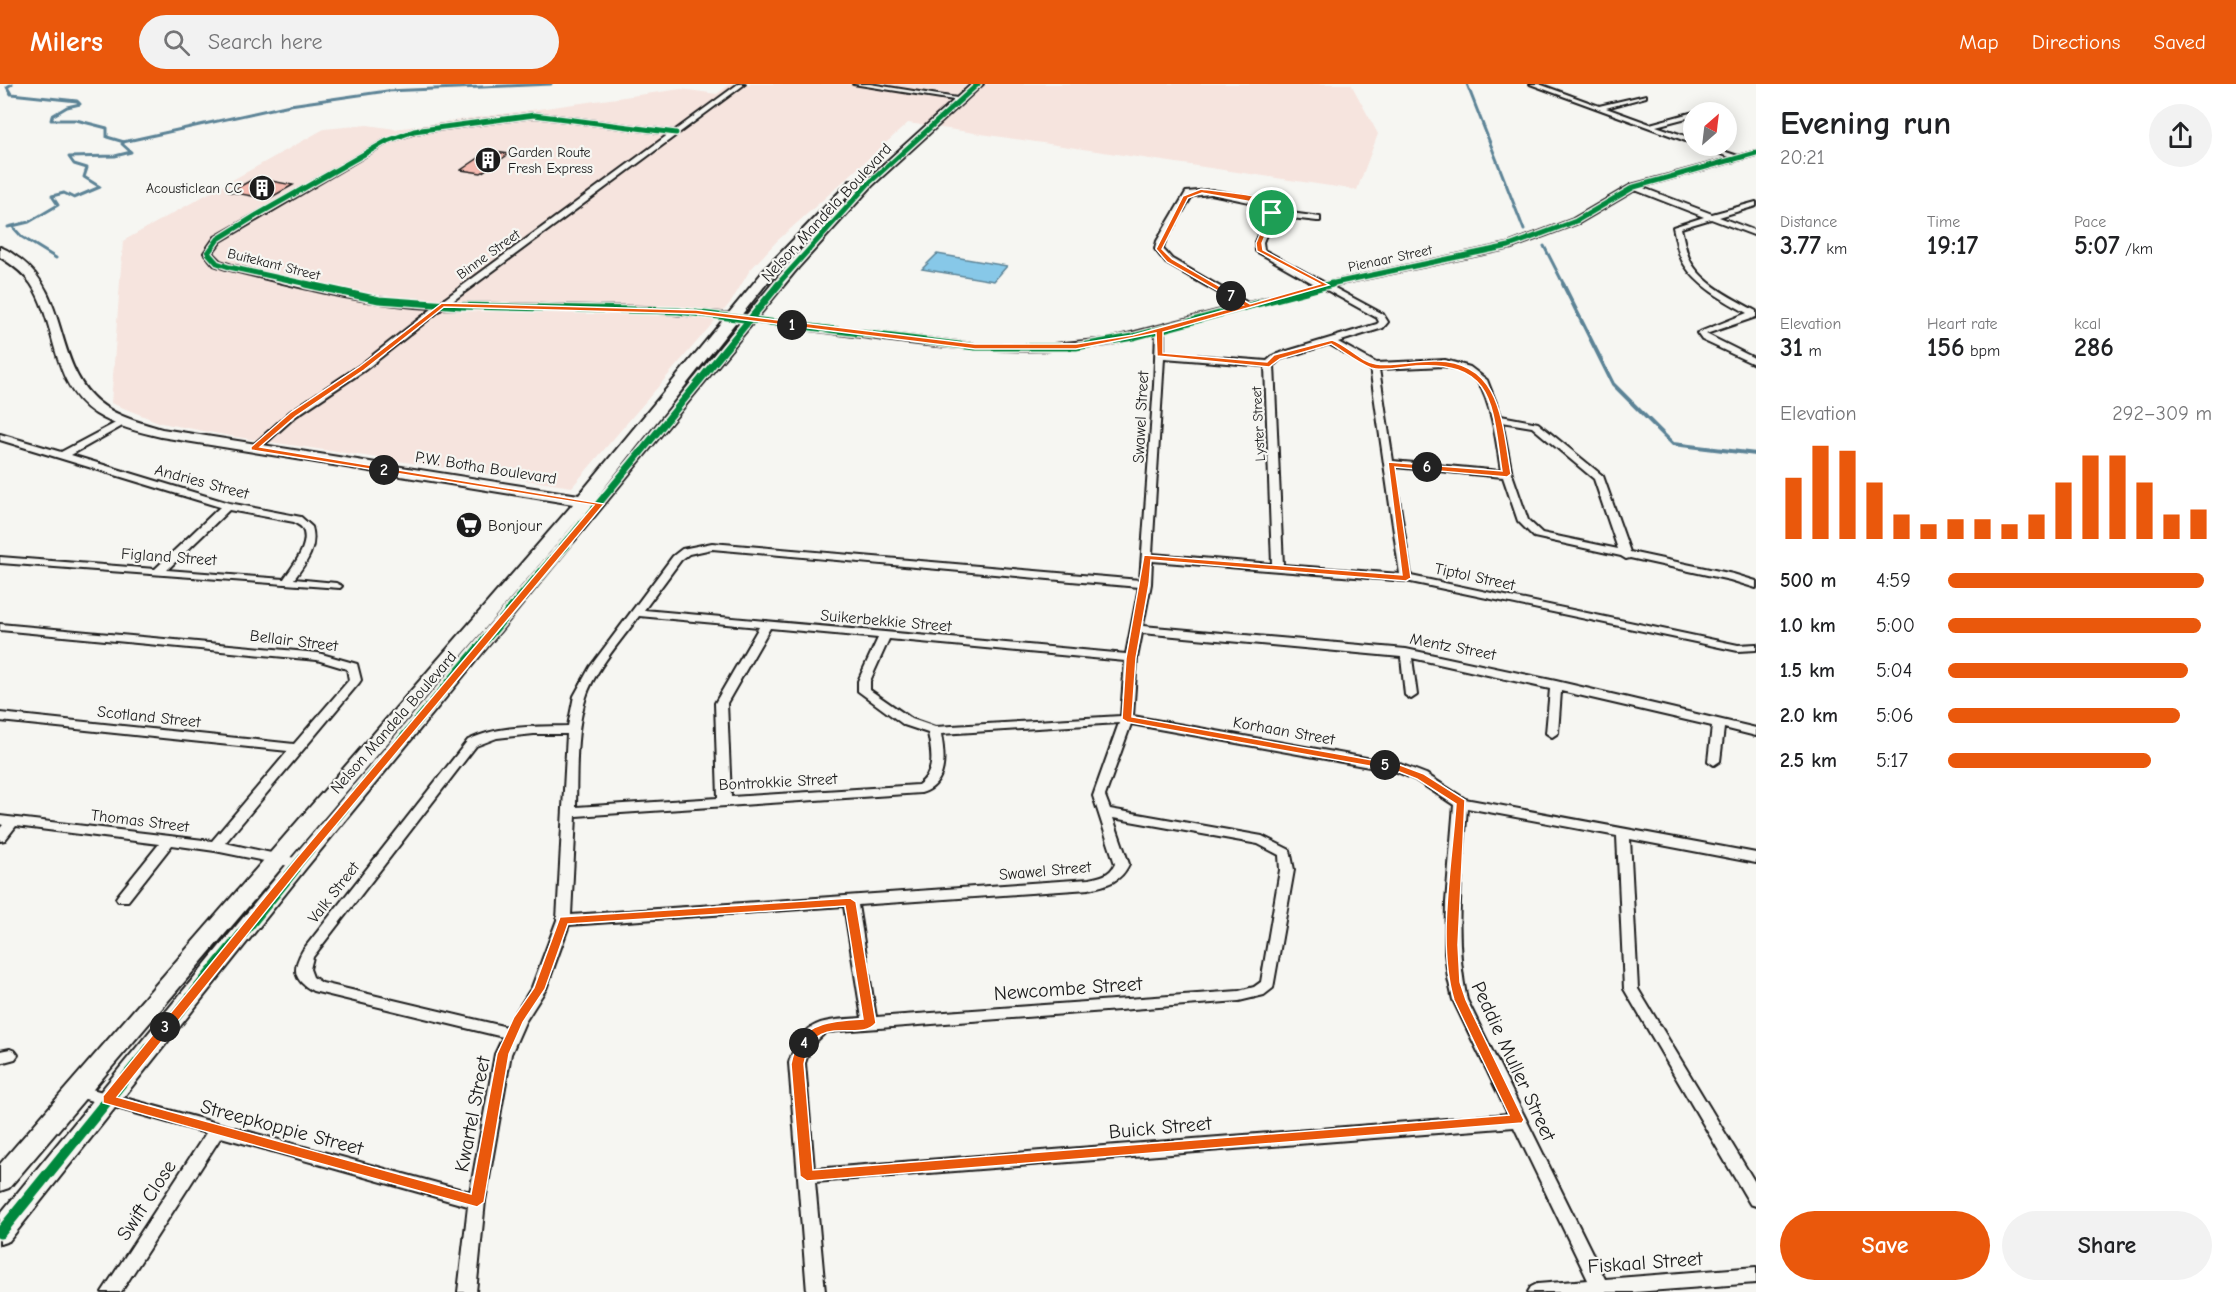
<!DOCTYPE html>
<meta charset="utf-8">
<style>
body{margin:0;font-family:"Comic Neue",sans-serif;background:#f2f2f2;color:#202124;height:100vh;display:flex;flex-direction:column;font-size:22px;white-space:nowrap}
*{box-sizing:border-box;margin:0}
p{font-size:20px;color:#757577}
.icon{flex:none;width:33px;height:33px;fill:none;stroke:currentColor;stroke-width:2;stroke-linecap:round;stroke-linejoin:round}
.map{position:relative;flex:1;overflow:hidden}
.details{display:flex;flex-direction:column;background:#fff;width:480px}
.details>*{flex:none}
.needle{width:39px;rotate:28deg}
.fabs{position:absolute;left:1683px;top:18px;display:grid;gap:12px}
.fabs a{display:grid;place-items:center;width:54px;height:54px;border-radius:50%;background:#fff;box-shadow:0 3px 15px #0003;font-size:30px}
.pin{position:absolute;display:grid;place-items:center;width:51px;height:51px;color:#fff;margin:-26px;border:3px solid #fff;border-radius:50%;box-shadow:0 2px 6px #0007}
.km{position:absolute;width:30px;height:30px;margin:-15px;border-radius:50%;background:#222;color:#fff;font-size:16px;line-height:30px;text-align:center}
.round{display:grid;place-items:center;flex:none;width:63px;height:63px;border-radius:32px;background:#f2f2f2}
.summary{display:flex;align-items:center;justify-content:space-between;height:102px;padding:0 24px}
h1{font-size:33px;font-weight:700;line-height:45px}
.stats{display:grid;grid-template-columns:repeat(3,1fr);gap:9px;height:102px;padding:6px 24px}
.stats div{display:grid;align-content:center}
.stats b{font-size:26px;font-weight:700}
.stats small{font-size:16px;font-weight:400}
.stats p{font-size:16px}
.chart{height:168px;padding:12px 24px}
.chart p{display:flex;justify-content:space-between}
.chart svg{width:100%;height:108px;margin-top:6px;stroke:#ea580c;stroke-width:6}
.cta{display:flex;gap:12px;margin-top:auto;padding:12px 24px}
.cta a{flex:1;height:69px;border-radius:36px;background:#ea580c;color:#fff;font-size:24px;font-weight:700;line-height:69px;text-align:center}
.cta a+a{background:#f2f2f2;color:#202124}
ul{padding:0 24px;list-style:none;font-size:20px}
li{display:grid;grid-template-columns:96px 72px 1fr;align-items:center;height:45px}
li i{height:15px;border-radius:8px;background:#ea580c}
header{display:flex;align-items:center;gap:36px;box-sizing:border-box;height:84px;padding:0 30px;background:#ea580c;color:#fff}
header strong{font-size:28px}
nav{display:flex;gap:33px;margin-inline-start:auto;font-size:21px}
.search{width:420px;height:54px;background:#f2f2f2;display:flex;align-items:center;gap:15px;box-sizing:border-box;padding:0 21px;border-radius:33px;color:#757577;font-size:22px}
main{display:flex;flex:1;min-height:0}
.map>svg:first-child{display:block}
</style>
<header>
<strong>Milers</strong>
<div class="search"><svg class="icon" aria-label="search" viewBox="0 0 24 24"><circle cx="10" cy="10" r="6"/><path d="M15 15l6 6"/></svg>Search here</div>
<nav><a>Map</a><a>Directions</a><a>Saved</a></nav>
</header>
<main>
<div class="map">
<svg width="1756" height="1208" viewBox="0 0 1756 1208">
<rect width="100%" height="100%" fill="#f6f6f2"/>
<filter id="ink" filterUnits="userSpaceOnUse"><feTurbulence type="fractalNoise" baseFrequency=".0167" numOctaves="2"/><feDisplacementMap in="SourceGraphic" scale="12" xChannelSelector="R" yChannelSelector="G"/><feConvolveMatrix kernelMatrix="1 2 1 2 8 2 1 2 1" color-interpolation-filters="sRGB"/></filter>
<g filter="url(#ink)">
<path fill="#f6e4de" d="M 730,0 L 1351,0 L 1378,50 L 1357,106 L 908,39 L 777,157 L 750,186 L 731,218 L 572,403 L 230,352 L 161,339 L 111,319 L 123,157 L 324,45 L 367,41 L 395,45 L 681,5 L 717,10 Z"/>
<path fill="#87c8e8" stroke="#5c8396" stroke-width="1.5" d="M 937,170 L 1007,182 L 994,197 L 922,185 Z"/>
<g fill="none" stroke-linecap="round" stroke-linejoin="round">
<g stroke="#5c8396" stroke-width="3">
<path d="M 1467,0 L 1524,146"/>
<path d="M 123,58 L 290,21 L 387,7 L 551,0"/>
<path d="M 8,143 L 29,138 L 58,121 L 52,112 L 64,109 L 74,114 L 100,103 L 84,93 L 87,84 L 74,80 L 69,73 L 115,72 L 131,68 L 122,60 L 124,58 L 107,53 L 107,44 L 76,36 L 51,36 L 52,32 L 67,23 L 80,20 L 77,17 L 11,10 L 7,3 L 12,0"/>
<path d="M 13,143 L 22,153 L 56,174"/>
<path d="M 1544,162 L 1564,201"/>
</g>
<path stroke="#5c8396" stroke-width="4" d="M 1563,200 L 1613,300 L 1673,360 L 1756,370"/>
</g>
<g fill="#f6bbb1" stroke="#1c1c1c" stroke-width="1.5">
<path d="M 489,67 L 509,70 L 481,89 L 461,86 Z"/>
<path d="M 255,94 L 293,101 L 268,115 L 230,108 Z"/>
</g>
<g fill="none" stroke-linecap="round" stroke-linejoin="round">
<defs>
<g id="street">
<path d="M 738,0 L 745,0 L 450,219 L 646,223 L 735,230 L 738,231 L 738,235 L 646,228 L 443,224 L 365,286 L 296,332 L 257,367 L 251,367 L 251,363 L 290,328 L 359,282 L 433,224 C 362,221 295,202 226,185 L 214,181 L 204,169 L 215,153 L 385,56 L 414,45 L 534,29 L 674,47 ZM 534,33 L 669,50 L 439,219 C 367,216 302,199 232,181 L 220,177 L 212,169 L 221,157 L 389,58 L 415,49 Z"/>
<path d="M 853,0 L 870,0 L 963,15 L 960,17 Z"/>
<path d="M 1530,0 L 1539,0 L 1599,22 L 1646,11 L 1646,13 L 1606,24 L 1650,40 L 1694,28 L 1696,28 L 1694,28 L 1694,32 L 1656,42 L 1694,55 L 1694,60 Z"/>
<path d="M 1699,62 L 1708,62 L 1738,72 L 1756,67 L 1756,71 L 1641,103 L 1712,130 L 1756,118 L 1756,122 L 1719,133 L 1756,147 L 1756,152 L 1711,135 L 1681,144 C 1684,156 1686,170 1692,180 C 1705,201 1734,215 1756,227 L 1756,233 L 1706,250 L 1756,275 L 1756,281 L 1702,256 L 1697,249 L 1747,229 C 1725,217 1697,202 1684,180 C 1677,169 1676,155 1673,143 L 1704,133 L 1635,106 L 1579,139 L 1512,164 L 1331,202 L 1383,230 L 1388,238 L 1383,244 L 1338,258 L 1376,279 L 1445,276 L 1470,283 L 1487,296 L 1501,332 L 1538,339 L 1603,392 L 1630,468 L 1733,490 L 1756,497 L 1756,504 L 1730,496 L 1630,474 L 1626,475 L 1621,472 L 1534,453 L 1518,437 L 1503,393 L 1394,383 L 1411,492 L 1738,561 L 1756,560 L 1756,566 L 1738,567 L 1406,497 L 1152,477 L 1151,500 L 1143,542 L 1406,565 L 1556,597 L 1756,644 L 1756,652 L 1724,644 L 1720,677 L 1714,681 L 1708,677 L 1712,642 L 1561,607 L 1558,649 L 1552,653 L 1546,649 L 1550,605 L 1412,574 L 1417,611 L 1411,615 L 1405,611 L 1401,573 L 1142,549 L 1137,574 L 1133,632 L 1400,680 L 1426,690 L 1465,715 L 1756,769 L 1756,779 L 1630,755 L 1638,905 L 1756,1100 L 1756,1122 L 1750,1120 L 1624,905 L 1617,752 L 1467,724 C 1462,789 1453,852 1467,916 L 1605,1195 L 1756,1183 L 1756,1199 L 1635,1208 L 1528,1208 L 1531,1203 L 1537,1200 L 1588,1196 L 1514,1043 L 815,1098 L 825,1208 L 807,1208 L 789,979 C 802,935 822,937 862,934 L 844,822 L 569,841 L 546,905 L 525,938 L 511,970 L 485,1117 L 476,1208 L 458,1208 L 468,1122 L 221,1053 L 121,1208 L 102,1208 L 206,1049 L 71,1011 L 69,1007 L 71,1003 L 77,1001 L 470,1108 L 495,970 L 503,953 L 313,907 C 293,896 292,885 303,866 L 468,656 C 500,641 533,643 568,642 L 574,612 L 590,583 L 673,472 L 682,465 L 712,459 L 1140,496 L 1154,301 L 1156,248 C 1140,252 1123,258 1107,261 C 991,278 865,252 750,238 L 746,235 L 747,233 L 975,260 L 1053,260 L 1108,255 L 1240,221 L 1166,179 L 1155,165 L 1157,157 L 1186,108 L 1211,106 L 1274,118 L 1278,123 L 1276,127 L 1320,133 L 1320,137 L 1317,137 L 1274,132 L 1263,158 L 1264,166 L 1325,199 L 1507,160 L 1573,135 L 1631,101 L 1731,74 ZM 1211,110 L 1268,122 L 1270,123 L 1255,158 L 1256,167 L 1316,201 L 1248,219 L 1172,175 L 1163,165 L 1165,157 L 1192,112 ZM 1323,204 L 1377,234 L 1379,238 L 1377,240 L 1274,271 L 1267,277 L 1164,269 L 1164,246 ZM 1329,260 L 1370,283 L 1400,490 L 1283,481 L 1274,281 L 1280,275 ZM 1164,274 L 1265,282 L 1272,480 L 1152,470 ZM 1445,282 C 1456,285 1471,288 1478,298 C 1492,320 1497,361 1501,387 L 1393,377 L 1379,285 ZM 1502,338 L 1532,343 L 1594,395 L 1618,465 L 1542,449 L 1528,436 L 1512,390 ZM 712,465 L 1139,503 L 1126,570 L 644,526 L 681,476 L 689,470 ZM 639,532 L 759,543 L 715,619 L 718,714 L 576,723 C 577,687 575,648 586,613 C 595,585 622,556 639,532 ZM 770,544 L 878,554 L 858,597 L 858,607 L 904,641 L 928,649 C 932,669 936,688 918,701 L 731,713 L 727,619 ZM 889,555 L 1125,577 L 1121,632 L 935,643 L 912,635 L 870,606 L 870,597 ZM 1119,639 L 1093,712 L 1115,780 C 1110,791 1100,793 1089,795 L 571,831 L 576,732 L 921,709 C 948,701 945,672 941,650 ZM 1131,640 L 1397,688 L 1416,696 L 1454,721 L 1446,818 L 1445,869 L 1448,894 L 1453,916 L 1508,1030 L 814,1085 L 805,979 L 811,962 L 826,948 L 1239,917 L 1264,911 L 1273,904 L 1294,786 L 1290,766 L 1262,752 L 1110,725 L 1105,712 ZM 534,650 L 567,650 L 557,836 L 532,903 L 507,943 L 322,899 L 313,893 L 310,885 L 313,873 L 476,662 L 497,654 ZM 1113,734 L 1258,760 L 1279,771 L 1280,786 L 1261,898 L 1254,903 L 1239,907 L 876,933 L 858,821 L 1089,805 C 1107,801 1121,798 1129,780 Z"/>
<path d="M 123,335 L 128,338 L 126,340 L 71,371 L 229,419 L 301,433 L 312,443 C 318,464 306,479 294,495 L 336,499 L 342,502 L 340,504 L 0,479 L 0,473 L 155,485 L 220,423 L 0,356 L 0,350 L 61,368 ZM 229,426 L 294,438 C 296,440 300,441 302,444 C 312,459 292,483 284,495 L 167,486 Z"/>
<path d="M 0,540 L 318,569 L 357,580 L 361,596 L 359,599 L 225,759 L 304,776 L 306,779 L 304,782 L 299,784 L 215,767 L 172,761 L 128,817 L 118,817 L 116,814 L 118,811 L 159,760 L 16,742 L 5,756 L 0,757 L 0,744 L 3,741 L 0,740 L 0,732 L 212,757 L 288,667 L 0,637 L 0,629 L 294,660 L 349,596 L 347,585 L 317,576 L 0,546 Z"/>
<path d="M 10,965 L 15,967 L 18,971 L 15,975 L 0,979 L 0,967 Z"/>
</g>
<path id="secondary" d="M 972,0 L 983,0 L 873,101 L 798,184 L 306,784 L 9,1157 L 0,1160 L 0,1130 L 292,774 L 589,422 L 9,1104 L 0,1107 L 0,1080 L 573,420 L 161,353 C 139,348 115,342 96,330 C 50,301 58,241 31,200 C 23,188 11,180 0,173 L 0,163 C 7,165 14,171 20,175 C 66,209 55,273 92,312 C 110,331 138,338 162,345 L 579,411 L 766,184 L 851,96 L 859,96 L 859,100 L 774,190 L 596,414 L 790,178 L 865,97 Z"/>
</defs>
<use href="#street" stroke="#1c1c1c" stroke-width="4"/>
<use href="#secondary" stroke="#1c1c1c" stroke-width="4"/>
<use href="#street" fill="#f6f6f2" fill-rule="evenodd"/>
<use href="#secondary" fill="#f6f6f2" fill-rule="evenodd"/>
<defs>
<g id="cycleway-far3">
<path d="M 312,201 L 229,183 L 217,179 L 208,169 L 218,155 L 257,131 L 387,57 L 414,47 L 534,31 L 676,49"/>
<path d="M 777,201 L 869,99 L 978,0"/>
<path d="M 1325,201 L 1509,162 L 1576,137 L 1634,103 L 1756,69"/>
</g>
<g id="cycleway-far2">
<path d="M 305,200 L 379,216 L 462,222 L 678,227 L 975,263 L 1076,263 L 1133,253 L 1332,200"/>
<path d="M 567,458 L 779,200"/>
</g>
<path id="cycleway-far1" d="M 292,787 L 568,457"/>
<path id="cycleway" d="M 0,1149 L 294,786"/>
</defs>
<use href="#cycleway-far3" stroke="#f6f6f2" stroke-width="8"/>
<use href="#cycleway-far2" stroke="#f6f6f2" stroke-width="10"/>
<use href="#cycleway-far1" stroke="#f6f6f2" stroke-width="13"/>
<use href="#cycleway" stroke="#f6f6f2" stroke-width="15"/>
<use href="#cycleway-far3" stroke="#00873e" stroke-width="5"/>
<use href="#cycleway-far2" stroke="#00873e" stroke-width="7"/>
<use href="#cycleway-far1" stroke="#00873e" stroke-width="9"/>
<use href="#cycleway" stroke="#00873e" stroke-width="11"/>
</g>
</g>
<path fill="#ea580c" stroke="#fff" stroke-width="1.5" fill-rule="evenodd" d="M 1201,105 C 1219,108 1266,109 1277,123 L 1262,159 L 1263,166 L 1329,201 L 1163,248 L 1163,269 L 1267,278 L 1274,271 L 1332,256 C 1347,261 1361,278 1376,280 C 1395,283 1417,276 1437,277 C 1502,278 1502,340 1511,390 L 1507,393 L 1395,383 L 1411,494 L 1406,497 L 1151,476 L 1149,500 L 1136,574 L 1132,633 L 1400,681 L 1424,690 L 1465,716 L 1458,861 L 1460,898 L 1466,916 L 1524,1036 L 1522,1039 L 807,1097 L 800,1092 L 791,980 C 800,937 827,938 863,935 L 845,822 L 568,840 L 545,905 L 523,938 L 509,970 L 484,1118 L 477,1123 L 103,1019 L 103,1012 L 295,776 L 594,421 L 251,366 L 251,363 L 291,328 L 359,283 L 442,219 L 696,226 L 975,260 L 1076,260 L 1133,251 L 1243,221 L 1167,178 L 1156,165 L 1183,112 ZM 1202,109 L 1269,121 L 1271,123 L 1256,159 L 1257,167 L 1320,200 L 1250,220 L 1172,175 L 1162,165 L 1188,114 ZM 444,223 L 696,230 L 975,265 L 1076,265 L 1156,249 L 1157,272 L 1269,283 L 1280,275 L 1331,260 C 1344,268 1357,278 1371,284 C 1382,288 1404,283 1416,282 C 1496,277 1492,324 1502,387 L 1388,378 L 1402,491 L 1144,471 L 1126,574 L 1122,635 L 1127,638 L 1397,687 L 1417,695 L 1456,720 C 1452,779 1437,860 1454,916 L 1509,1031 L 813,1086 L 804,980 C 814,925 859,960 876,939 L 856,818 L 850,814 L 560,833 L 534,904 L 514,933 L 497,970 L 471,1110 L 117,1013 L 303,781 L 604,420 L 260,363 L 296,332 L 364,286 Z"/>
<defs>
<symbol id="building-disc" viewBox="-11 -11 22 22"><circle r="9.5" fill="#1c1c1c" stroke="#f6f6f2"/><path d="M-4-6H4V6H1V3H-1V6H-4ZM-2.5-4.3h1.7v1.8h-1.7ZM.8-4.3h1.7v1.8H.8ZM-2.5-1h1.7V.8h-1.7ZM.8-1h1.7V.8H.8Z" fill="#fff"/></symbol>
<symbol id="supermarket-disc" viewBox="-11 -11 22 22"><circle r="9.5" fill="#1c1c1c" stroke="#f6f6f2"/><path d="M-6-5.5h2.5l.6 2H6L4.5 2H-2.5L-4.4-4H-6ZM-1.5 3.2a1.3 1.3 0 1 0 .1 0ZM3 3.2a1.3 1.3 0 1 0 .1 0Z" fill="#fff"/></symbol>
</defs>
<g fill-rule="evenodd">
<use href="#building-disc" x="473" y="61" width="30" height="30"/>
<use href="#building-disc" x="247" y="89" width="30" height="30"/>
<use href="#supermarket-disc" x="454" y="426" width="30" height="30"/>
</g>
<g text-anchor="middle" stroke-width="4.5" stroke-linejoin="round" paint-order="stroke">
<g font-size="14" fill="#1c1c1c" stroke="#f6f6f2" text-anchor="start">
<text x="508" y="73">Garden Route<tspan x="508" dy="16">Fresh Express</tspan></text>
<text x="242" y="109" text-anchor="end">Acousticlean CC</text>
</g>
<g font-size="14" fill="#1c1c1c" stroke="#f6f6f2">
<text transform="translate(488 170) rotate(-36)" y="5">Binne Street</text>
<text transform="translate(1390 174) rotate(-12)" y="5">Pienaar Street</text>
<text transform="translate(274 180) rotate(14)" y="5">Buitekant Street</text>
<text transform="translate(1258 340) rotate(-93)" y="5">Lyster Street</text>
</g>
<g font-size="16" fill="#1c1c1c" stroke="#f6f6f2">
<text transform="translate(826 128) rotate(-47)" y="6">Nelson Mandela Boulevard</text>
<text transform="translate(1140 333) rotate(-87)" y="6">Swawel Street</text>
<text transform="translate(486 383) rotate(9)" y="6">P.W. Botha Boulevard</text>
<text transform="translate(202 397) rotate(15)" y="6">Andries Street</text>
<text transform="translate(169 472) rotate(4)" y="6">Figland Street</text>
<text transform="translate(1475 492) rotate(12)" y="6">Tiptol Street</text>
<text transform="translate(886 536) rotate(5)" y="6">Suikerbekkie Street</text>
<text transform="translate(294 556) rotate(7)" y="6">Bellair Street</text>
<text transform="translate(1453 562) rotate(11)" y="6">Mentz Street</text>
<text transform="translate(149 632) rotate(6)" y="6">Scotland Street</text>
<text transform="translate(393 638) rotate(-49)" y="6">Nelson Mandela Boulevard</text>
<text transform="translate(1284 646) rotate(10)" y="6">Korhaan Street</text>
<text transform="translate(778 697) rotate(-3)" y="6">Bontrokkie Street</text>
<text transform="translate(140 736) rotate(7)" y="6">Thomas Street</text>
<text transform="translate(1045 786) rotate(-5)" y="6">Swawel Street</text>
<text transform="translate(333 808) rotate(-52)" y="6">Valk Street</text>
</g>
<g font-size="16" fill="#1c1c1c" stroke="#f6f6f2" text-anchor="start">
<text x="488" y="447">Bonjour</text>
</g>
<g font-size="20" fill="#1c1c1c" stroke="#f6f6f2">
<text transform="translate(1068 904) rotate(-4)" y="7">Newcombe Street</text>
<text transform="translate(1514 977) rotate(65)" y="7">Peddie Muller Street</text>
<text transform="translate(472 1030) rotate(-79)" y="7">Kwartel Street</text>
<text transform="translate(282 1043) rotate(15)" y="7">Streepkoppie Street</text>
<text transform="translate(1160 1043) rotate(-5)" y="7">Buick Street</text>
<text transform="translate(146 1116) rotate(-57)" y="7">Swift Close</text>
<text transform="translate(1645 1178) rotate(-4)" y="7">Fiskaal Street</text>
</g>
</g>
</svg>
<div class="fabs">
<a><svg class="needle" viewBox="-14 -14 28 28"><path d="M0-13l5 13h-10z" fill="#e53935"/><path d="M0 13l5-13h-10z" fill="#757577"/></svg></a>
</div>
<div class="pin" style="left:1272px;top:129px;background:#1e9e55"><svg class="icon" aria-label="arrive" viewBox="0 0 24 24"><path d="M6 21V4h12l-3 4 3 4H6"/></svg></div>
<b class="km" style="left:792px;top:241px">1</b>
<b class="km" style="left:384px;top:386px">2</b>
<b class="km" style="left:165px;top:943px">3</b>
<b class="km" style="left:804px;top:959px">4</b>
<b class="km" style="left:1385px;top:681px">5</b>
<b class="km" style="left:1427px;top:383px">6</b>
<b class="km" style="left:1231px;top:212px">7</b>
</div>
<section class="details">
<div class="summary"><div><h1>Evening run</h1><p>20:21</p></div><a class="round"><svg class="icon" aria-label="share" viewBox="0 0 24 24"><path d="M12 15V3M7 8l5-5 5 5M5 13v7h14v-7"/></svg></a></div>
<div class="stats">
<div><p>Distance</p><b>3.77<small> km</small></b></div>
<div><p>Time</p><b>19:17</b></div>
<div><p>Pace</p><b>5:07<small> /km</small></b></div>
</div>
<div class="stats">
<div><p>Elevation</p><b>31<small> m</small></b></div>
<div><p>Heart rate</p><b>156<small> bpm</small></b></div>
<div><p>kcal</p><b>286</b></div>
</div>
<div class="chart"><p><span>Elevation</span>292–309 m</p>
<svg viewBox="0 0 160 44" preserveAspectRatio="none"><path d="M5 44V19M15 44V6M25 44V8M35 44V21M45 44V34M55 44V38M65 44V36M75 44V36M85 44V38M95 44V34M105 44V21M115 44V10M125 44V10M135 44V21M145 44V34M155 44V32"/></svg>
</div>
<ul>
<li><b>500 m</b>4:59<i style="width:97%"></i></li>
<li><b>1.0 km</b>5:00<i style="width:96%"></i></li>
<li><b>1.5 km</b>5:04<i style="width:91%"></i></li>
<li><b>2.0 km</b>5:06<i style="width:88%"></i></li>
<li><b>2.5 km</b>5:17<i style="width:77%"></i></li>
</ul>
<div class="cta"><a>Save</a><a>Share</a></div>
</section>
</main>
